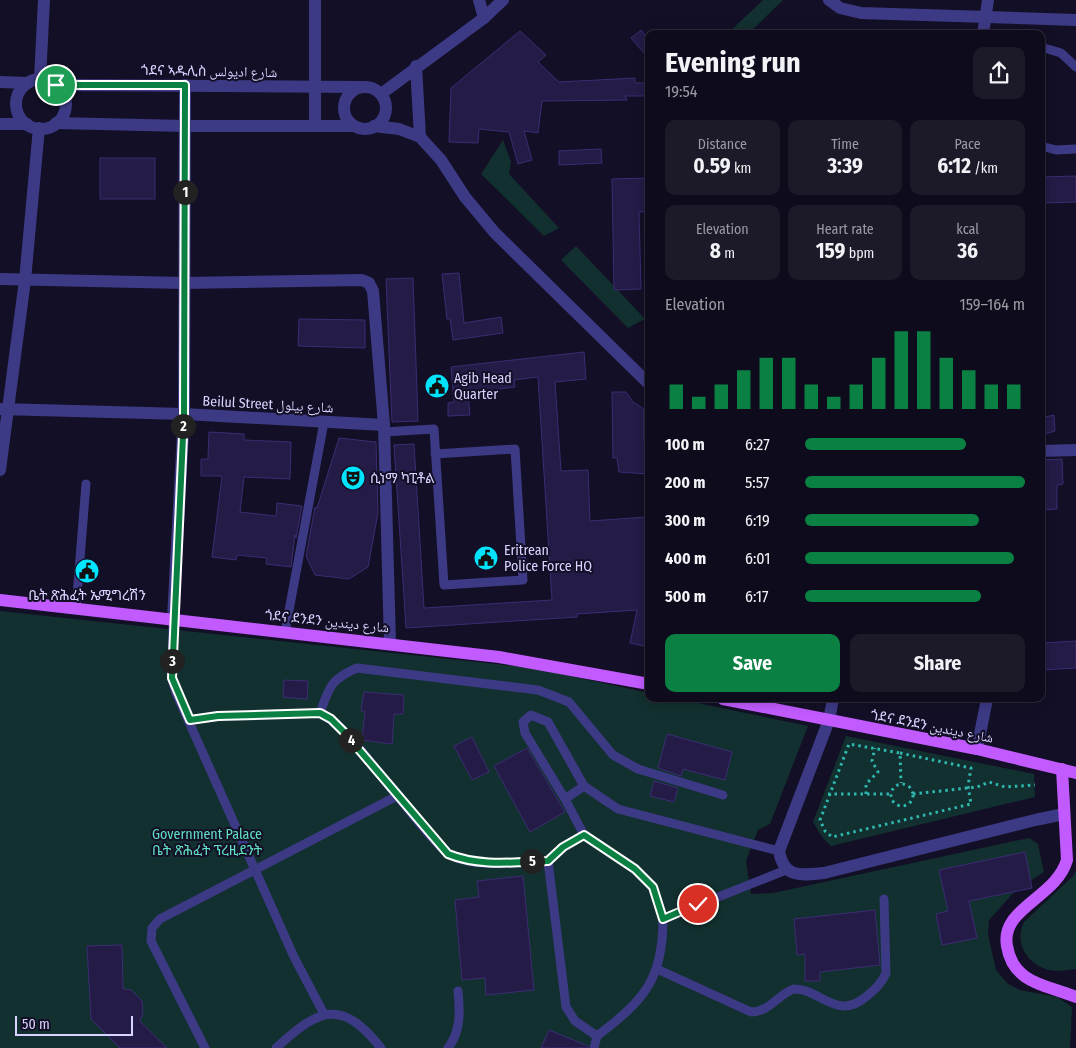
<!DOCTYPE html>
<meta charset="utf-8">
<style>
body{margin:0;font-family:"Fira Sans Condensed","Noto Naskh Arabic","Noto Sans Ethiopic",sans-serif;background:#1c1929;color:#f1f3f6;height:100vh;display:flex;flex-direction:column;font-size:19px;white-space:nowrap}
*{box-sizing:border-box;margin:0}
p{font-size:16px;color:#9b9ba3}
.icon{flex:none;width:28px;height:28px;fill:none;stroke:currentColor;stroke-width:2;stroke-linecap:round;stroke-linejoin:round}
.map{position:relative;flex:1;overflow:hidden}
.panel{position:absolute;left:645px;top:30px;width:400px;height:672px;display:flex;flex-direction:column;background:#0e0b1c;border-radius:10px;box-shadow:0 2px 12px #0003,0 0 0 1px #2e2b3b}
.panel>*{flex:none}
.scale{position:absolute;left:15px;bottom:12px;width:118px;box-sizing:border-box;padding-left:5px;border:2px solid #d9d4ff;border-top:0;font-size:14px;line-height:18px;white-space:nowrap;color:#d9d4ff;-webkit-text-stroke:4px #130f26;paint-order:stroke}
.pin{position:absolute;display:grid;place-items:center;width:42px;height:42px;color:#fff;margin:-21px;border:2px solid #fff;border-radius:50%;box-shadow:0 1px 5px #0007}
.km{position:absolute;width:25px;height:25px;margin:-12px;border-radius:50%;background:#222;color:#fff;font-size:14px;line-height:25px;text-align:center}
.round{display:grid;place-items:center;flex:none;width:52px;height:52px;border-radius:10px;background:#1c1929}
.head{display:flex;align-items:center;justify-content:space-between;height:85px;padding:0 20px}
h1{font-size:28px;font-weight:700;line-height:38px}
.figures{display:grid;grid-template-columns:repeat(3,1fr);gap:8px;height:85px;padding:5px 20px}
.figures div{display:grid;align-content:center;border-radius:10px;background:#1c1929;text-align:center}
.figures b{font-size:21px;font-weight:700}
.figures small{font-size:14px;font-weight:400}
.figures p{font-size:14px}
.chart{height:140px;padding:10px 20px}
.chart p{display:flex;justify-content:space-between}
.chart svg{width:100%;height:90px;margin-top:5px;stroke:#0b8043;stroke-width:6}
.primary-button{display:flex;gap:10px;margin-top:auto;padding:10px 20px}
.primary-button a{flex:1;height:58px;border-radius:10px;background:#0b8043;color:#fff;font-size:20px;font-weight:700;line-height:58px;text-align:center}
.primary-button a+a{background:#1c1929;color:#f1f3f6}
ul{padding:0 20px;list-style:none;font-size:16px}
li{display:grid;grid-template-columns:80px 60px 1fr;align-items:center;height:38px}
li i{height:12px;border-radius:6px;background:#0b8043}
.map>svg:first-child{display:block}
</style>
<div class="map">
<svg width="1076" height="1048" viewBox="0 0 1076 1048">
<rect width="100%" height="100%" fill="#130f26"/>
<g fill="#12302f">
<path d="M 763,0 L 783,0 L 748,34 L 727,34 Z"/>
<path d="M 503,140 L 511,162 L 509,174 L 559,228 L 544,236 L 481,174 Z"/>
<path d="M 576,246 L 645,319 L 628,328 L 561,260 Z"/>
<path d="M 0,611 L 533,668 L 649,693 L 649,699 L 678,699 L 808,726 L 770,824 L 758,830 L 746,861 L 751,894 L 773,893 L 1029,838 L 1038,844 L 1044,872 L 1016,890 L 989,920 L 988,934 L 996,970 L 1008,984 L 1020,990 L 1057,997 L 1072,1007 L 1070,1048 L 0,1048 Z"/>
<path d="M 846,736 L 1034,774 L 1035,797 L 831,846 L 822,837 L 813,822 Z"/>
<path d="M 1076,870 L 1076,969 C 1067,970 1058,972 1049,970 C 1026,964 1014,942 1024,922 L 1074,875 Z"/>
</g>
<g fill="#241b47" stroke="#3b2d73">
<path d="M 641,30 L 649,40 L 649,59 L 631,38 Z"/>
<path d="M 520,31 L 546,55 L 538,62 L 559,82 L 635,78 L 635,83 L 649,83 L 649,96 L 625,96 L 627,100 L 542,101 L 538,133 L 524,131 L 532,160 L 518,164 L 509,132 L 479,129 L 478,143 L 449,142 L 451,88 Z"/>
<path d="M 601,149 L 602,163 L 559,165 L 559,151 Z"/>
<rect x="100" y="158" width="55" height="41"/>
<path d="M 1076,176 L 1076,202 L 1041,203 L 1041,177 Z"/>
<path d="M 649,178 L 649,211 L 639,212 L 641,289 L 614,290 L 612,179 Z"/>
<path d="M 459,273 L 464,323 L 501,317 L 503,333 L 453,340 L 450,319 L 447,319 L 442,274 Z"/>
<path d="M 413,278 L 418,421 L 392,422 L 386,279 Z"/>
<path d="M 299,319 L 365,320 L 365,348 L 298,346 Z"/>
<path d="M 584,352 L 586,379 L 555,382 L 561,471 L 588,470 L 590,521 L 647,517 L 646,537 L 649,537 L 649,647 L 630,643 L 637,610 L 577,614 L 577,617 L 406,628 L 394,445 L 414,444 L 424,608 L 552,600 L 538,377 L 514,380 L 515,387 L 468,393 L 470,415 L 448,416 L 448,403 L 454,402 L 451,367 Z"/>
<path d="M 612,392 L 626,392 L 633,402 L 644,409 L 644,442 L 649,442 L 649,474 L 619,472 L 617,458 L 613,458 Z"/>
<path d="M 1054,415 L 1055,431 L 1041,435 L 1041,418 Z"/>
<path d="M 209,432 L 244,434 L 244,440 L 291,442 L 290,479 L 244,477 L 240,512 L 276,516 L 277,503 L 302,506 L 296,538 L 295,535 L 291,567 L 266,564 L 267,558 L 237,555 L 236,560 L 212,557 L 222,476 L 201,476 L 201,459 L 208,459 Z"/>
<path d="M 339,438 L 376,442 L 378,513 L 368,567 L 349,579 L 315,575 L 306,556 L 315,507 L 317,508 Z"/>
<path d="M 1062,459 L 1063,484 L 1057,485 L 1057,509 L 1041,510 L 1041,460 Z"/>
<path d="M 1076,641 L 1076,668 L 1041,670 L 1041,643 Z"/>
<path d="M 284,680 L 308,681 L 307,699 L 283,697 Z"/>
<path d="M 364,692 L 404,695 L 403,714 L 394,714 L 392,744 L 362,740 L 365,711 L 361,711 Z"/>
<path d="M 667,734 L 732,752 L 725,780 L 683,769 L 681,776 L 658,768 Z"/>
<path d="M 472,737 L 489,772 L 472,780 L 454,746 Z"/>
<path d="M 527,748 L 565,812 L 530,832 L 494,766 Z"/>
<path d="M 654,781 L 678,788 L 674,802 L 650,796 Z"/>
<path d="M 1025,852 L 1032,888 L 969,901 L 977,938 L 942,945 L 936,914 L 948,911 L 939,870 Z"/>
<path d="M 523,876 L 534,990 L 486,995 L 485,978 L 462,980 L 455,900 L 479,897 L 477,881 Z"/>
<path d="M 875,910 L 880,965 L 820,972 L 820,981 L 805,981 L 805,954 L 797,955 L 794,919 Z"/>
<path d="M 122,945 L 123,989 L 131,990 L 142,1001 L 143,1013 L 140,1021 L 167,1048 L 120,1048 L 91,1019 L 87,946 Z"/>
<path d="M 549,1030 L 588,1046 L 588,1048 L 541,1048 Z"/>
</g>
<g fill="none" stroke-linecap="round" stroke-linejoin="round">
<g stroke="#2fb8b0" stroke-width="3" stroke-dasharray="2.5 4" stroke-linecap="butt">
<path d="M 900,753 L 971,768 L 968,786 L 971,804 L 832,837 L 825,831 L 820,820 L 849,744 L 900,753 L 901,783"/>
<circle cx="902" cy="795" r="11"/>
<path d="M 828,794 L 890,794"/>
<path d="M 866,794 L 866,784 L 878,772 L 872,761 L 875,748"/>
<path d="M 913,794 L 977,787 L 989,782 L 1005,787 L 1035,785"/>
</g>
<g stroke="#3d3a85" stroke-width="9">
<path d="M 1041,47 L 1061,53 L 1076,67"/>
<path d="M 1041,146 L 1056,150 L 1076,149"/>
<path d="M 384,432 L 434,429 L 444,585 L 523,580 L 515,449 L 435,454"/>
<path d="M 76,608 L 86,484"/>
<path d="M 173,619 L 172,679 L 176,693 L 294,957 L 324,1014"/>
<path d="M 285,632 L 324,422"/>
<path d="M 320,713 C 329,687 331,679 357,668 L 538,690 L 569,702 L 613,755 L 638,769 L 723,795"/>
<path d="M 190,720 L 218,716 L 320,713 C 349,729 375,769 397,796"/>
<path d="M 584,786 L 618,809 L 779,851"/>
<path d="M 565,799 L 525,733 L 523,722 L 531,715 L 548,722 L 584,786 L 565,799 L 584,835"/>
<path d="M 663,919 L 653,887 L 635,869 L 584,835 L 563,847 L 548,861 L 566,1007 L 575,1021 L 597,1036 C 644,1000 663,980 663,919 L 786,870"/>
<path d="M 657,969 L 751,1012 C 770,1012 778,994 794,989 C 821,989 837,1022 867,996 C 875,989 882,983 886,973 L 884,899"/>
<path d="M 205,1048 L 151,941 L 152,928 L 160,919 L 397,796 C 409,809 435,845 449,854 C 472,869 521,862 548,861"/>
<path d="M 276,1048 C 320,1008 341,998 381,1048"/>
<path d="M 448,1048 C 461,1031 460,1012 458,991"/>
<path d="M 594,1048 L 597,1036"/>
</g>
<g stroke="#3d3a85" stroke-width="12">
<path d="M 315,0 L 315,125"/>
<path d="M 479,0 L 484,18"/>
<path d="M 829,0 L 840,8 L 861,13 L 1076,20"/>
<path d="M 983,34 L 988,0"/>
<path d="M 40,79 L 44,0"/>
<path d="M 374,126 L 399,129 L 420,137 L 441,160 L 465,197 L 495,233 L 649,384"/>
<path d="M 0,279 L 184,283 L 362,280 L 369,283 L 373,291 L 384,425 L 390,643"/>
<path d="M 0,409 L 184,414 L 384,425"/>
<path d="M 1041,451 L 1076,450"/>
<path d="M 0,470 L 25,280 L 39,128"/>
<path d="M 173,619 L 184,414 L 185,85"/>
<path d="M 833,699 L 829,720 L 779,851 C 784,879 801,875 824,873 L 1035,820 L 1064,814"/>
<path d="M 977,749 L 987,699"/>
</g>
<g stroke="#3d3a85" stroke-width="12">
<path d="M 416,66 L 420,137"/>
<circle cx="41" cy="104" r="25"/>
<path d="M 0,82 L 27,83"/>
<path d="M 57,85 L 361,87"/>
<circle cx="365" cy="108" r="21"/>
<path d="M 381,94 L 484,18 L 503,0"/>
<path d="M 56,123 L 186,126 L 354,126"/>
<path d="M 0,124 L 27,124"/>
</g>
<g stroke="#c25bff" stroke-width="12">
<path d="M 0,600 L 499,657 L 649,684"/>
<path d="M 723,699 L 977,749 L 1076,773"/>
<path d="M 1062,769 L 1067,860 C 1056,898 1000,908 1007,946 C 1013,984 1047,985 1076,997"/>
</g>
</g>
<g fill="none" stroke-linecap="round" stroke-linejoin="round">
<defs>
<path id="route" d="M 56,85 L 185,85 L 184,414 L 172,678 L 190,720 L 218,716 L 320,713 L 331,719 L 344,732 L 448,854 C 480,867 515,862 548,861 L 563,847 L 584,835 L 635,869 L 653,887 L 663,919 L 698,904"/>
</defs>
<use href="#route" stroke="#fff" stroke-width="10"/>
<use href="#route" stroke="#0b8043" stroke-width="6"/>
</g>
<defs>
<symbol id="civic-disc" viewBox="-11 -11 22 22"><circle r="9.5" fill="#00e5ff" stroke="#130f26"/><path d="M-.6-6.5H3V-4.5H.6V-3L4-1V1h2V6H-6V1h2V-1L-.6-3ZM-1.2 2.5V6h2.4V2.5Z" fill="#111"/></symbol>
<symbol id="theatre-disc" viewBox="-11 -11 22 22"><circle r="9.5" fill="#00e5ff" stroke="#130f26"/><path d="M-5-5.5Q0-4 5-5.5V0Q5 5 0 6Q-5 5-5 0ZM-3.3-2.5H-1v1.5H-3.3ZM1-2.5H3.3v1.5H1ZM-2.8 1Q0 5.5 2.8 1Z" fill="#111"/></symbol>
</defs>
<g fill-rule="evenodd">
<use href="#civic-disc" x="423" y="372" width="28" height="28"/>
<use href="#theatre-disc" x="339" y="464" width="28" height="28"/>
<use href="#civic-disc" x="472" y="544" width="28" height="28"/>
<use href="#civic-disc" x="73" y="557" width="28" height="28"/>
</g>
<g text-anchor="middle" stroke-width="4" stroke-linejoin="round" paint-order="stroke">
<g font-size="14" fill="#d9d4ff" stroke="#130f26">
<text transform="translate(209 71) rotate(1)" y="5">ጎደና ኣዱሊስ شارع اديولس</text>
<text transform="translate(268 404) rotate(3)" y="5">Beilul Street شارع بيلول</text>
<text transform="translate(327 621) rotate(6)" y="5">ጎደና ደንደን شارع ديندين</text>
<text transform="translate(932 726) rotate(11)" y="5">ጎደና ደንደን شارع ديندين</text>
</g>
<g font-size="14" fill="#d9d4ff" stroke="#130f26" text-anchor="start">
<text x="454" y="383">Agib Head<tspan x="454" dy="16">Quarter</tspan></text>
<text x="370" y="483">ሲነማ ካፒቶል</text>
<text x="504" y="555">Eritrean<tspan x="504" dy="16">Police Force HQ</tspan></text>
<text x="87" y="600" text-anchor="middle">ቤት ጽሕፈት ኤሚግረሽን</text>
</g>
<g font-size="14" fill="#5fe0c0" stroke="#130f26">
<text x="207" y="839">Government Palace<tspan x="207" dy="16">ቤት ጽሕፈት ፕረዚደንት</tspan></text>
</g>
</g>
</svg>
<div class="scale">50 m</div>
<div class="pin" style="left:56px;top:85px;background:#1e9e55"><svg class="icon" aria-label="arrive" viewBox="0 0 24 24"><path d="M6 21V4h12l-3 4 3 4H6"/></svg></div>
<div class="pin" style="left:698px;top:904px;background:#d93025"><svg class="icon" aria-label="check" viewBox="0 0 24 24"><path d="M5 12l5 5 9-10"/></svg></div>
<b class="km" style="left:185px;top:192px">1</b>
<b class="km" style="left:183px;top:426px">2</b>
<b class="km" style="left:172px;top:661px">3</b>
<b class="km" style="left:351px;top:740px">4</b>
<b class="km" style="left:532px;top:861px">5</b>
<section class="panel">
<div class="head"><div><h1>Evening run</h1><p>19:54</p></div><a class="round"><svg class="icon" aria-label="share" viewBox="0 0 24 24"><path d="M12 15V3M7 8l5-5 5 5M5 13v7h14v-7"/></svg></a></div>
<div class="figures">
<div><p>Distance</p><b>0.59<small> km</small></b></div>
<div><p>Time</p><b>3:39</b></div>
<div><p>Pace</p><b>6:12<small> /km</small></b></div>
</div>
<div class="figures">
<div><p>Elevation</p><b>8<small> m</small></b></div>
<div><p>Heart rate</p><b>159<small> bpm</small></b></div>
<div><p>kcal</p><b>36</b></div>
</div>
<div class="chart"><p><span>Elevation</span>159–164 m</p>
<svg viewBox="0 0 160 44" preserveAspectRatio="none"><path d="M5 44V32M15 44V38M25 44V32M35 44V25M45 44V19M55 44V19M65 44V32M75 44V38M85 44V32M95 44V19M105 44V6M115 44V6M125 44V19M135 44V25M145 44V32M155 44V32"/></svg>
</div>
<ul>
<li><b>100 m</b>6:27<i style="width:73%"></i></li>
<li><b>200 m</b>5:57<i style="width:100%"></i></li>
<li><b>300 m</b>6:19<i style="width:79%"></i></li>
<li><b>400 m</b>6:01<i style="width:95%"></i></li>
<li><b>500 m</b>6:17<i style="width:80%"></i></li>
</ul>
<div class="primary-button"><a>Save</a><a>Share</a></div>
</section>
</div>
